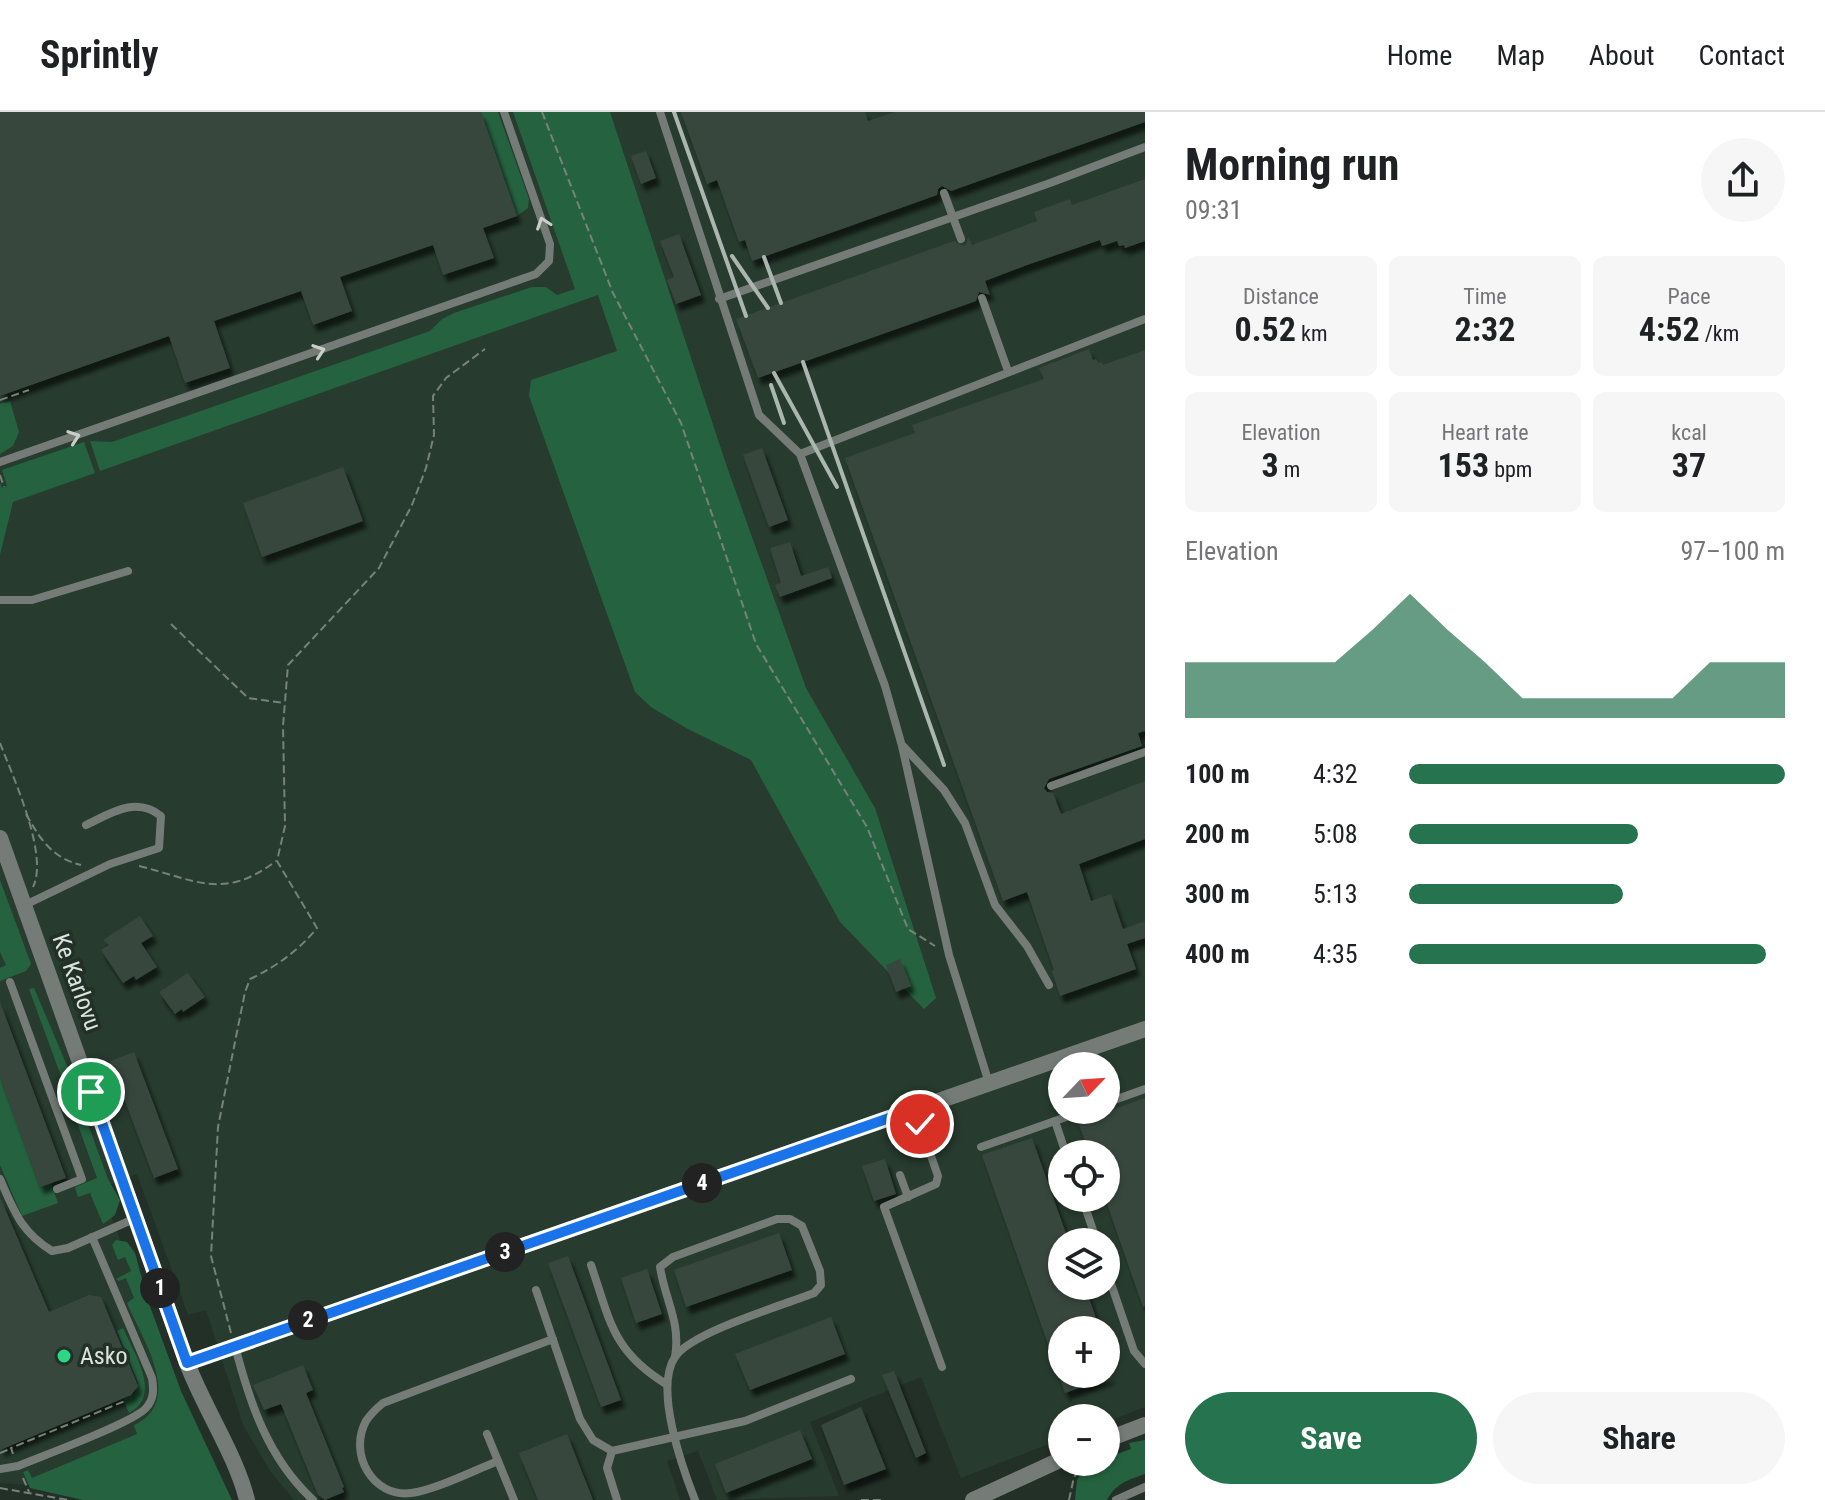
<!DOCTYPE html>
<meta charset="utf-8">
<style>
body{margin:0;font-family:"Roboto Condensed",sans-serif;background:#f6f6f6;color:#202124;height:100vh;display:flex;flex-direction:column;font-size:30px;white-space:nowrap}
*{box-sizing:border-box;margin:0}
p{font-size:26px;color:#757577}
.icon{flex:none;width:44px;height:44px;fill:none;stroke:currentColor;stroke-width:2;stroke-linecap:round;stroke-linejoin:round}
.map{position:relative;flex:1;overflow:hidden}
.side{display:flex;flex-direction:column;background:#fff;width:680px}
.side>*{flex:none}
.needle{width:52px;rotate:65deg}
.fabs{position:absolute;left:1048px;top:940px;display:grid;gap:16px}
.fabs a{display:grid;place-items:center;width:72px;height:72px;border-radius:50%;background:#fff;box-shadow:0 2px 6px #0004;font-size:40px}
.pin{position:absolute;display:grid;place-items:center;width:68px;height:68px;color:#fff;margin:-34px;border:4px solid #fff;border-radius:50%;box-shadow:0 2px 8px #0007}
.km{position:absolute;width:40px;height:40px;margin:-20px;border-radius:50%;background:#222;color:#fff;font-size:22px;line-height:40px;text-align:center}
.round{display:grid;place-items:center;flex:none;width:84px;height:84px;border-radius:42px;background:#f6f6f6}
.head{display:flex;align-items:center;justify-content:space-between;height:136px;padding:0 40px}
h1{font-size:44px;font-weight:700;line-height:60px}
.figures{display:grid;grid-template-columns:repeat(3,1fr);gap:12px;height:136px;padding:8px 40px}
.figures div{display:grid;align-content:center;border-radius:12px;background:#f6f6f6;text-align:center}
.figures b{font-size:34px;font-weight:700}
.figures small{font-size:22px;font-weight:400}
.figures p{font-size:22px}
.chart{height:224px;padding:16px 40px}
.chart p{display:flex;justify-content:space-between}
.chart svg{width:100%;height:144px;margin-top:8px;fill:#25734f;opacity:.7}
.button{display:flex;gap:16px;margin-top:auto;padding:16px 40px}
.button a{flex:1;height:92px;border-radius:48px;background:#25734f;color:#fff;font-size:32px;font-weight:700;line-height:92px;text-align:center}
.button a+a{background:#f6f6f6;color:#202124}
ul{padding:0 40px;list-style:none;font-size:26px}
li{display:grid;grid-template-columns:128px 96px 1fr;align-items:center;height:60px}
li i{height:20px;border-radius:10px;background:#25734f}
header{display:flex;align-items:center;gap:48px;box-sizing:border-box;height:112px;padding:0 40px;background:#fff;border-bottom:2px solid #e0e0e0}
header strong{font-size:38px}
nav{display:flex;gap:44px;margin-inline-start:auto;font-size:28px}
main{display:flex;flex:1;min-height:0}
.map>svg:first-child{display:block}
</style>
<header>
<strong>Sprintly</strong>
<nav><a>Home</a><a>Map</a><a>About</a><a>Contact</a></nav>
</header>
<main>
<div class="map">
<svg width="1145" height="1388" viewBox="0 0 1145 1388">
<defs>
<filter id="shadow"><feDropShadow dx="4" dy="7" stdDeviation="2" flood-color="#0009"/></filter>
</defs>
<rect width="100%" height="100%" fill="#223027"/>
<path fill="#273b2e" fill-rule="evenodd" d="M 0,0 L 1145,0 L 1145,1295 L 1106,1310 L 1106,1306 L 1062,1306 L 1062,1327 L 961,1366 L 921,1265 L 810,1310 L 839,1384 L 717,1388 L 698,1339 L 667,1349 L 680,1388 L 294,1388 L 270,1359 L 243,1313 L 206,1198 L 188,1203 L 137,1062 L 101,1076 L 216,1388 L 110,1388 L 40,1374 L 0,1371 ZM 1062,954 L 1106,954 L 1106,998 L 1062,998 ZM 1062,1042 L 1106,1042 L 1106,1086 L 1062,1086 ZM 1062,1130 L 1106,1130 L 1106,1174 L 1062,1174 ZM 1062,1218 L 1106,1218 L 1106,1262 L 1062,1262 Z"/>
<g fill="#256340">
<path d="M 481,0 L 498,0 L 529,87 L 528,96 L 517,104 Z"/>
<path d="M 513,0 L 610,0 L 726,352 L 806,576 L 875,696 L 936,886 L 924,897 L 840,810 L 751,648 L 686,616 L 651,595 L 635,580 L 529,284 L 531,268 L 617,239 L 598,183 L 100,359 L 90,329 L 112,330 L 430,219 L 442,207 L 454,201 L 532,175 L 546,175 L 557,183 L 575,177 Z"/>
<path d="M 10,289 L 19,320 L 13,334 L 0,342 L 0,292 Z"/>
<path d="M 84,330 L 95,361 L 13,390 L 0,443 L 0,371 L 2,376 L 7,374 L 2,358 Z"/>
<path d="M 0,768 L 31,852 L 26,859 L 0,869 L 0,856 L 6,853 L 0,840 Z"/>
<path d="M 34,876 L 71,963 L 72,970 L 65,975 L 29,877 Z"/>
<path d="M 0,965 L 40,1075 L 51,1071 L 58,1091 L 22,1104 L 0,1053 Z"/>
<path d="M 78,998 L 84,1001 L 108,1067 L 120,1088 L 115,1103 L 103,1112 L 90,1081 L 78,1085 L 75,1075 L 97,1066 L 73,999 Z"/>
<path d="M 116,1128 L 127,1130 L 135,1141 L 148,1189 L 181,1279 L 232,1388 L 83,1388 L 30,1376 L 23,1360 L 28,1358 L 32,1366 L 137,1322 L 134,1313 C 185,1289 142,1227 127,1191 L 134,1186 L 126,1166 L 119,1169 L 116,1167 L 131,1159 L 125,1145 L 118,1148 L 112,1133 Z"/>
<path d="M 123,1216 C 134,1241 163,1284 129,1301 L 123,1287 L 134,1281 L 138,1271 L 117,1219 Z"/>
<path d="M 1145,1328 L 1145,1362 C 1128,1368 1116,1371 1107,1388 L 1075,1388 L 1077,1368 L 1088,1353 L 1106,1350 L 1106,1346 L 1131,1337 L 1129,1331 Z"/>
</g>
<g fill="#38473d" filter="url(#shadow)">
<path d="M 0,0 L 481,0 L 517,104 L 483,116 L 494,146 L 443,163 L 433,133 L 340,165 L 352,199 L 313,213 L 301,179 L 214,209 L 230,256 L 185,271 L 169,224 L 0,284 Z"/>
<path d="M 681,0 L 865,0 L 868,9 L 895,0 L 1145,0 L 1145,10 L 951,79 L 942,74 L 938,77 L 937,83 L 752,149 L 745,128 L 739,130 L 717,68 L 707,72 Z"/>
<path d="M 646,39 L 656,66 L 641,72 L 631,44 Z"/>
<path d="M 1145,67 L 1145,129 L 1125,136 L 1124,133 L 1119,134 L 1117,129 L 1102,134 L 1100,128 L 1027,153 L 985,169 L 990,183 L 979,180 L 976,189 L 758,266 L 736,207 L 954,129 L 963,134 L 967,131 L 968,125 L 972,133 L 1037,109 L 1034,100 L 1070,87 L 1072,93 Z"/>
<path d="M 679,122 L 701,183 L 676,192 L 667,168 L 674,165 L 660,129 Z"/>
<path d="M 1089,237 L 1093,248 L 1096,247 L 1098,251 L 1102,250 L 1103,253 L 1145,238 L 1145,619 L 1138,621 L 1142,634 L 1049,667 L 1044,676 L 1047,680 L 1053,681 L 1061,702 L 1145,669 L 1145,727 L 1079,752 L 1091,789 L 1111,782 L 1123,817 L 1145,809 L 1145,826 L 1127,832 L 1136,857 L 1060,884 L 1052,859 L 1054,858 L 1027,780 L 1003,789 L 845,346 L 915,321 L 912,313 L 1044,267 L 1039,256 Z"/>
<path d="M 762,336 L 788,408 L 769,415 L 743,343 Z"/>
<path d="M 343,355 L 363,409 L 262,445 L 243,391 Z"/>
<path d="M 790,430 L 801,464 L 828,455 L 832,466 L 780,485 L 775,473 L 781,471 L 770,436 Z"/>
<path d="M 140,804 L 153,824 L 141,831 L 157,855 L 136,868 L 134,864 L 123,871 L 101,838 L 109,833 L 103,828 Z"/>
<path d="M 900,847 L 911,874 L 896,880 L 886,853 Z"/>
<path d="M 188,861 L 205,885 L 183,900 L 182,897 L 175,902 L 159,880 Z"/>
<path d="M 0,890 L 66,1066 L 40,1075 L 0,965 Z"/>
<path d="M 134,940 L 178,1057 L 154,1066 L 110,949 Z"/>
<path d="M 1145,986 L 1145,1194 L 1143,1195 L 1106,1089 L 1106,1042 L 1090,1042 L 1078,1010 Z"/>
<path d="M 1032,1026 L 1069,1130 L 1062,1130 L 1062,1174 L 1085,1174 L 1100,1218 L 1062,1218 L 1062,1262 L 1113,1264 L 1065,1281 L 982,1043 Z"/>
<path d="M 885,1047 L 896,1082 L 874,1089 L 862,1054 Z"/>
<path d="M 0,1085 L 49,1200 L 89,1183 L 101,1185 L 138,1274 L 131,1283 L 0,1338 Z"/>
<path d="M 779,1121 L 792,1158 L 686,1195 L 674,1158 Z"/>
<path d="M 568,1144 L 621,1288 L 601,1295 L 548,1151 Z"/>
<path d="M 647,1157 L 662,1202 L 636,1211 L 621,1166 Z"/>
<path d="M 831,1205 L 845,1242 L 750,1278 L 735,1242 Z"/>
<path d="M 303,1253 L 313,1278 L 306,1281 L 344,1375 L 342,1376 L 344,1380 L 325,1388 L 318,1383 L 281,1292 L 264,1298 L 253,1273 Z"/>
<path d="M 894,1259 L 926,1341 L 916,1346 L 882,1263 Z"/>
<path d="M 861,1295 L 886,1357 L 844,1373 L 821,1313 Z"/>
<path d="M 800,1318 L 812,1347 L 726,1381 L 715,1352 Z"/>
<path d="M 567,1322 L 593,1388 L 538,1388 L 519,1341 Z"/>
</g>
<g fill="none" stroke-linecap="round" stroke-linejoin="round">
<g stroke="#76827a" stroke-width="2" stroke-dasharray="8 4" stroke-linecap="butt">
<path d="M 542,0 L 613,181 L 681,311 L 756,532 L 867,715 L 908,817 L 935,834"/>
<path d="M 0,288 L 29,278"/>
<path d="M 0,363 L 4,375"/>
<path d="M 171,512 L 248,586 L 284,591"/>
<path d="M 0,631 C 13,665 49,743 33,775"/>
<path d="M 26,702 C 40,727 52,746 81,753"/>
<path d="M 139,754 C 196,768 223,789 276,749"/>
<path d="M 231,1221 L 211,1144 L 218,1015 L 245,880 L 250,867 C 277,854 298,839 317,816 L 277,749 L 285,714 L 283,614 L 288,553 L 379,456 L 412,393 L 426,356 L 434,323 L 433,284 L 446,266 L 485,237"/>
<path d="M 0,1341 L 10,1337"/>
<path d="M 13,1342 L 11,1336 L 125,1289"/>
<path d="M 23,1366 L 29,1380"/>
<path d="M 0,1376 L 68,1388"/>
<path d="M 861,1388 L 884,1388"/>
<path d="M 1069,1388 L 1074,1365 L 1086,1351"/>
</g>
<g stroke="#757c77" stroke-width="8">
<path d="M 660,0 L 759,303 L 800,342 L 885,574 L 902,634 L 949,843 L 989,971"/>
<path d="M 944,81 L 961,127"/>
<path d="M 982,186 L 1008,259"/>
<path d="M 719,187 L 1050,71 L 1145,35"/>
<path d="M 800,342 L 1145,207"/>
<path d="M 0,350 L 536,162 L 549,149 L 550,132 L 504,0"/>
<path d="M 0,488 L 32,488 L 128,459"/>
<path d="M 903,634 L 944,678 L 965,711 L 995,793 L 1027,834 L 1049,873"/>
<path d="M 1051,674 L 1145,640"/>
<path d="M 25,793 L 110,752 L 159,736 L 161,704 C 136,684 111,701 86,713"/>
<path d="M 10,870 L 82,1067 L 57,1077"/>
<path d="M 1106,991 L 1145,977"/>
<path d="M 55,993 L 90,980"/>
<path d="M 915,998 L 938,1064 L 936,1072 L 884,1095 L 942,1255"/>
<path d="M 1055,1009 L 1066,1042"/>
<path d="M 981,1035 L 1086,998"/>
<path d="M 900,1063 L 908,1085"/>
<path d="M 0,1067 C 14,1099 21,1120 52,1139 L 68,1136 L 136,1106"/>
<path d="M 1082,1086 L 1097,1130"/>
<path d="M 591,1153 C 610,1208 612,1239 666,1272"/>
<path d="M 1106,1157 L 1134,1239 L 1145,1252"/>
<path d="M 536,1178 L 580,1307 L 593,1328 L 612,1339 L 745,1309 L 851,1267"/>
<path d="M 235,1234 C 250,1292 268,1346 313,1388"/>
<path d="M 675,1245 C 681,1210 665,1188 660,1155 L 673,1145 L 777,1107 L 790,1107 L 802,1114 L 820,1159 L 821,1173 L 814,1181 C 784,1193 691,1220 675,1245 C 654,1276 682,1355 695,1388"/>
<path d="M 487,1322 L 514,1388"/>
<path d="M 612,1339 L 607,1356 L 617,1388"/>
<path d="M 498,1349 C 475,1358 435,1378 411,1381 C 373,1386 348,1342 366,1309 C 370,1303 377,1296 383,1291 L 553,1227"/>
<path d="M 0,1357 L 18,1354 C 42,1344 133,1311 146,1296 C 154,1287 154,1278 152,1266 L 92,1125"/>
<path d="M 1116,1388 L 1145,1375"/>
</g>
<g stroke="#757c77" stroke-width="16">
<path d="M 0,726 L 187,1251 C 204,1296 236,1343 247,1388"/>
<path d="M 187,1251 L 1145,917"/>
<path d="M 1106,1328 L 1145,1313"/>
<path d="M 973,1388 L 1062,1347"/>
</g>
<g stroke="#acb6b0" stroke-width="4">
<path d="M 674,0 L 746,204"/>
<path d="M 732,144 L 768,196"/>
<path d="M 764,145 L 781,191"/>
<path d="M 803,250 L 944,653"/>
<path d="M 774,261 L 837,375"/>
<path d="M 771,273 L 784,311"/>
</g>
</g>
<defs><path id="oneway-chevron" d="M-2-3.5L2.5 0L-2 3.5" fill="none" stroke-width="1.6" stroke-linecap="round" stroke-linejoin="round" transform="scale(2)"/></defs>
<g stroke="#c7cfc9">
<use href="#oneway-chevron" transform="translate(543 111) rotate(-109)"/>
<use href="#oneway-chevron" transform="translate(319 239) rotate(-19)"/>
<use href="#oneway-chevron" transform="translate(74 325) rotate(-19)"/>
</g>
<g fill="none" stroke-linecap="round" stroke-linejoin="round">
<defs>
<path id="route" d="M 91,980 L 187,1251 L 915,997 L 920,1012"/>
</defs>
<use href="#route" stroke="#fff" stroke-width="16"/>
<use href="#route" stroke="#1a73e8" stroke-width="10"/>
</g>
<circle fill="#2cd884" stroke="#223027" stroke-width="3" cx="64" cy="1244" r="8"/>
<g text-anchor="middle" stroke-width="7" stroke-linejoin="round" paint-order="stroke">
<g font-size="24" fill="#dbe4de" stroke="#223027">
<text transform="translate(77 870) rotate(70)" y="8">Ke Karlovu</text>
</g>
<g font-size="24" fill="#dbe4de" stroke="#223027" text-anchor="start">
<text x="80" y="1252">Asko</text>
</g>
</g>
</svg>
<div class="fabs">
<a><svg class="needle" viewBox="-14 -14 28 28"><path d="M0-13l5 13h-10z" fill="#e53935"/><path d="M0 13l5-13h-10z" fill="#757577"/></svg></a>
<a><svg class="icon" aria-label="locate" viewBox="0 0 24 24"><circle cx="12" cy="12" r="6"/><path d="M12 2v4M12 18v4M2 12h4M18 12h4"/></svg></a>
<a><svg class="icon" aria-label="layers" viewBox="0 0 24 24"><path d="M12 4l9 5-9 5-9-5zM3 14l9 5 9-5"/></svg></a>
<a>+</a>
<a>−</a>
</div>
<div class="pin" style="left:91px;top:980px;background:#1e9e55"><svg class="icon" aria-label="arrive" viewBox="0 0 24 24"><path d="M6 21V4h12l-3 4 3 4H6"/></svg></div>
<div class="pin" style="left:920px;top:1012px;background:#d93025"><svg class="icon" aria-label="check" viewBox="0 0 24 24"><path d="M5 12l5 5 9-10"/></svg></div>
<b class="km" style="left:160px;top:1176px">1</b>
<b class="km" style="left:308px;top:1208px">2</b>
<b class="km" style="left:505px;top:1140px">3</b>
<b class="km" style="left:702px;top:1071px">4</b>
</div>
<section class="side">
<div class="head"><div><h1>Morning run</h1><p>09:31</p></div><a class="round"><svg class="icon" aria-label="share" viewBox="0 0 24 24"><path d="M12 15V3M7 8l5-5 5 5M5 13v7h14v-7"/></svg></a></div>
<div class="figures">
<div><p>Distance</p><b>0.52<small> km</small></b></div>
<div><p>Time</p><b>2:32</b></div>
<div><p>Pace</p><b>4:52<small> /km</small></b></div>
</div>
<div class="figures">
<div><p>Elevation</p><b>3<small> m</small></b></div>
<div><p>Heart rate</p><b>153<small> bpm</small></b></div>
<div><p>kcal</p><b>37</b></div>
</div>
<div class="chart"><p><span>Elevation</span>97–100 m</p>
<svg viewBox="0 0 160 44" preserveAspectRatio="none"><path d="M0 44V27L10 27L20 27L30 27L40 27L50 17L60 6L70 17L80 27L90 38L100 38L110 38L120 38L130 38L140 27L150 27L160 27V44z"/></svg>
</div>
<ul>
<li><b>100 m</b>4:32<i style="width:100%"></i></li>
<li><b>200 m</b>5:08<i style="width:61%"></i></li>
<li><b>300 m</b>5:13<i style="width:57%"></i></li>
<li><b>400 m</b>4:35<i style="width:95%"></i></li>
</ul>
<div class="button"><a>Save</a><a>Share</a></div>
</section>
</main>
